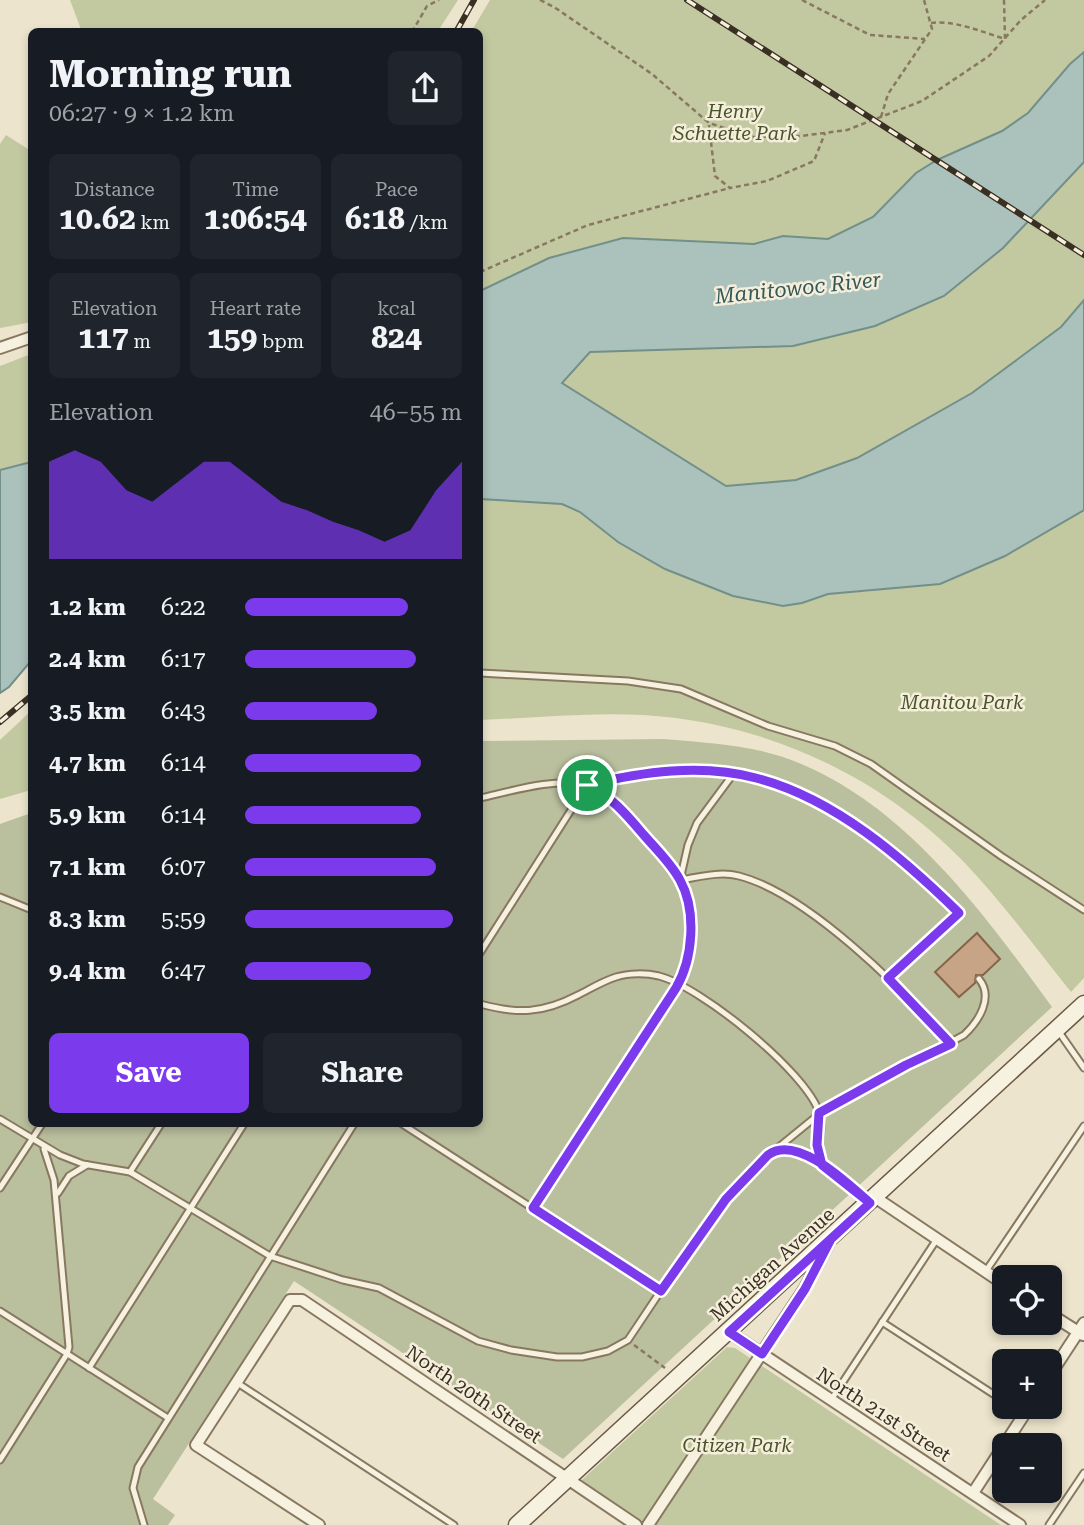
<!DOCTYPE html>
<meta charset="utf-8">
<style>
body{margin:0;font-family:"Roboto Serif",serif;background:#20242c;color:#f1f3f6;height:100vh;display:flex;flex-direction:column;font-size:26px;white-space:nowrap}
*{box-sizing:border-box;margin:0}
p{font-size:23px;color:#9ea1a6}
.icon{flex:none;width:38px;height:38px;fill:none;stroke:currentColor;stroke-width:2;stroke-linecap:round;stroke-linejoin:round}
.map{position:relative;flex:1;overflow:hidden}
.drawer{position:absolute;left:28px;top:28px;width:455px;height:1099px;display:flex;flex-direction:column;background:#171b24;border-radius:10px;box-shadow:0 4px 10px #0003}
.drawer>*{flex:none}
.tools{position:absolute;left:992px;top:1265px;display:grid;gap:14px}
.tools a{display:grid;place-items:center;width:70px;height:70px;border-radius:10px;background:#171b24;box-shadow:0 4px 10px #0003;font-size:35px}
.pin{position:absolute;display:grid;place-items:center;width:60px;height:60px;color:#fff;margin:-30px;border:4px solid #fff;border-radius:50%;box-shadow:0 2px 7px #0007}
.round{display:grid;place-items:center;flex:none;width:74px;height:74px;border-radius:10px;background:#20242c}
.head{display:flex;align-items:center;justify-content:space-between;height:119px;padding:0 21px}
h1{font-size:38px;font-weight:700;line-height:52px}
.figures{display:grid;grid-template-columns:repeat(3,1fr);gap:10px;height:119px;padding:7px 21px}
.figures div{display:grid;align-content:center;border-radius:10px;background:#20242c;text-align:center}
.figures b{font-size:30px;font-weight:700}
.figures small{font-size:19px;font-weight:400}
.figures p{font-size:19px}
.chart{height:196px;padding:14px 21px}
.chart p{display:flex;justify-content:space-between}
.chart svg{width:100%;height:126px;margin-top:7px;fill:#7c3aed;opacity:.7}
.action{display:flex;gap:14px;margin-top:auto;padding:14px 21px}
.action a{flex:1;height:80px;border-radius:10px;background:#7c3aed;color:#fff;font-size:28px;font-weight:700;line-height:80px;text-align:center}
.action a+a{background:#20242c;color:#f1f3f6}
ul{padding:0 21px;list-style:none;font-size:23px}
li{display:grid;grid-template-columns:112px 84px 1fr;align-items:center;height:52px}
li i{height:18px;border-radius:9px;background:#7c3aed}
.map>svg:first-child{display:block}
</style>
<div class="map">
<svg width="1084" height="1525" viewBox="0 0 1084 1525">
<rect width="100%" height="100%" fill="#ece4cc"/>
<g fill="#c2c9a0">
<path d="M 70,0 L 458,0 L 438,31 L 82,32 Z"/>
<path d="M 490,0 L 1084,0 L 1084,52 L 1070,64 L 1028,113 L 1002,131 L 936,160 L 916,173 L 873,217 L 828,239 L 783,236 L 754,244 L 623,238 L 549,258 L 480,291 L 480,32 L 471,32 Z"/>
<path d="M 6,135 L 31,151 L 32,322 L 0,328 L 0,144 Z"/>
<path d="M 1084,162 L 1084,300 L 1061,327 L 972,393 L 857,458 L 796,480 L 726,486 L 562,383 L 590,352 L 793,346 L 1003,248 Z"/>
<path d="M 31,354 L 31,462 L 0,470 L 0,366 Z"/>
<path d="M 480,499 L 562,504 L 580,512 L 618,542 L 665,569 L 733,596 L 783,606 L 802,603 L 828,594 L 872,591 L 1048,531 L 1084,510 L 1084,978 L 1071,992 C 1036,948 1002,902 963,861 C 879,775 764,722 643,715 C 590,712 533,718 480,720 Z"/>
<path d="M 31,711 L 31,790 L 0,799 L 0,740 Z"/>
<path d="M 727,1347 L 735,1348 L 1001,1525 L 625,1525 L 572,1489 Z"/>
</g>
<path fill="#babf9e" d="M 663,739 C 709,743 757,745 799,763 C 908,808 986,916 1052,1007 L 563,1459 L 294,1281 L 153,1499 L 175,1515 L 168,1525 L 0,1525 L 0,824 L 31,813 L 32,1124 L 480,1124 L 480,741 Z"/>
<g fill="#abc1bc" stroke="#728f89" stroke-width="2">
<path d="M 1084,52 L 1084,162 L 1003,248 L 944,296 L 875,326 L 793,346 L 590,352 L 562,383 L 726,486 L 796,480 L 857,458 L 972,393 L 1061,327 L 1084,300 L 1084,510 L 1005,556 L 940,584 L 828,594 L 802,603 L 783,606 L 733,596 L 665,569 L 618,542 L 580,512 L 562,504 L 480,499 L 480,291 L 549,258 L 623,238 L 754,244 L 783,236 L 828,239 L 873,217 L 916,173 L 937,160 L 1002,131 L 1028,113 L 1070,64 Z"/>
<path d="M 31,462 L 31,661 L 9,687 L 0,693 L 0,470 Z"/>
</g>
<path fill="#c6a485" stroke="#856449" stroke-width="2" d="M 977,933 L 1000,959 L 983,975 L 976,975 L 975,983 L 959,997 L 935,972 Z"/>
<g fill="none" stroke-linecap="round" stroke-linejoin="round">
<defs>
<g id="lane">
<path d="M 480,673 L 628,681 L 681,689 L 768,726 L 835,746 L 871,764 L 1001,856 L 1084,910"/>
<path d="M 734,773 L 697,823 L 688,845 L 680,880 C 699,877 720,871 739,876 C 809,894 904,991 951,1044"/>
<path d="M 480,798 C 508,792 557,777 586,785 C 607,790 621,809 635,825 C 650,842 668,859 680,879 C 695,905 693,951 682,978 L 533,1208"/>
<path d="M 0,897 L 32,910"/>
<path d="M 480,953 L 587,785 C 642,772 701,763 756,778 C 834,798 903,858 959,913 L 889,978"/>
<path d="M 480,1004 C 517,1014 542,1014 578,995 C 590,989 603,981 616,977 C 629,973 646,973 659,976 C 701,987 805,1071 819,1112 C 825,1130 815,1145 822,1165"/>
<path d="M 1059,1032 L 1084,1068"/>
<path d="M 0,1119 L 60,1155 L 83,1164 L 130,1172 L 270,1256 L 343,1280 L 379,1288 L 478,1341 L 511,1350 L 557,1357 L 582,1357 L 608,1351 L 628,1340 L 680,1262 L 726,1199 L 769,1155 L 823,1111 L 964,1035 C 979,1021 994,997 979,979"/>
<path d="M 402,1124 L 661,1291"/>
<path d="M 775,1150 C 813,1148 841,1179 868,1201"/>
<path d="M 130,1172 L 161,1124"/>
<path d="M 0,1188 L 42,1124"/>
<path d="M 58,1193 L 69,1176 L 87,1165"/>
<path d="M 986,1271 L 1084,1126"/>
<path d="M 0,1311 L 168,1418"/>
<path d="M 882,1322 L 1004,1401"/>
<path d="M 89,1368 L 244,1124"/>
<path d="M 236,1382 L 454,1525"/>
<path d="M 831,1400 L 937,1239"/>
<path d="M 1013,1407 L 1025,1414"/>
<path d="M 0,1460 L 67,1354 L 69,1347 L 54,1180 L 44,1149"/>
<path d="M 144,1525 L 133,1488 L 138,1467 L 354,1124"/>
<path d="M 1049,1525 L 1084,1473"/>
</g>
<g id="street">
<path d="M 0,348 L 32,337"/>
<path d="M 876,1198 L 1004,1284"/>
<path d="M 1050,1314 L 1083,1335"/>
<path d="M 729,1332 L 1020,1525"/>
<path d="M 1050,1375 L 1084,1323"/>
<path d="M 973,1493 L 1029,1407"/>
<path d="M 319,1525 L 196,1445 L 290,1300 L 302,1300 L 636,1525"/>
<path d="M 648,1525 L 805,1288 L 828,1245"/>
</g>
<path id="secondary" d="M 517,1525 L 1084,1004"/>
</defs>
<use href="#lane" stroke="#887861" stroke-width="9"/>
<use href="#street" stroke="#887861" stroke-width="14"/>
<use href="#secondary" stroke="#6a5944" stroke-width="19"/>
<g stroke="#887861" stroke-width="2.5" stroke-dasharray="5 3.5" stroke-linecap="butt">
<path d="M 540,0 L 554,7 L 652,74 L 709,123 L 752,137 L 801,136 L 847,130 L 922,101 L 989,56 L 1021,20 L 1045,0"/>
<path d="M 802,0 L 870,35 L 925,39"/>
<path d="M 931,23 C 955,20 982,32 1005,39 L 1004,0"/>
<path d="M 412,32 L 427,6 L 439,0"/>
<path d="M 881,117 L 888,94 L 932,29 L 924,0"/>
<path d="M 709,125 L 715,176 L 730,188 L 767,181 L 814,161 L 825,133"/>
<path d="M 480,272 L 588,225 L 730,188"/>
<path d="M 634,1345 L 665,1368"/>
</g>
<use href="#lane" stroke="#f7f1df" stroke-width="5"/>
<use href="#street" stroke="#f7f1df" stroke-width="10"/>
<use href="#secondary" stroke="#f7f1df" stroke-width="16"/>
<defs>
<g id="rail">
<path d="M 687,0 L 1084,255"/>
<path d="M 456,32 L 474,0"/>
<path d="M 0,722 L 32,695"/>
</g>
</defs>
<use href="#rail" stroke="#3a2f23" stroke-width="6"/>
<use href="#rail" stroke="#f4eedb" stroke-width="3.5" stroke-dasharray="10" stroke-linecap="butt"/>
</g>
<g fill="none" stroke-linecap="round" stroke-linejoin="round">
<defs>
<path id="route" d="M 587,785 C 611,796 626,814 643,834 C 655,848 671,863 680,880 C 697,911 693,959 676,988 L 533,1208 L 661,1291 L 726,1199 L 768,1155 C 797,1133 849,1185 870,1203 C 823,1246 776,1289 729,1332 L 762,1354 L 805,1289 L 831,1239 L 870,1203 L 822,1165 L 817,1145 L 819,1113 L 906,1065 L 951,1044 L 888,978 L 959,913 C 903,858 834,798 756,778 C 701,763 642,772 587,785"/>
</defs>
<use href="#route" stroke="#fff" stroke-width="14"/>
<use href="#route" stroke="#7c3aed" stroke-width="9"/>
</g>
<g text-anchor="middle" stroke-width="5" stroke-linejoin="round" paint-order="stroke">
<g font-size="19" font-style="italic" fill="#48542b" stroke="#f4eedb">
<text x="735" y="118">Henry<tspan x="735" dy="22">Schuette Park</tspan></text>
<text x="962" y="709">Manitou Park</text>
<text x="737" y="1452">Citizen Park</text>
</g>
<g font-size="19" fill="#3a2f23" stroke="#f4eedb">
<text transform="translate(772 1264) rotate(-42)" y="7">Michigan Avenue</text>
<text transform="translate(474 1394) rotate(34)" y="7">North 20th Street</text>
<text transform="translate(884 1414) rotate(33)" y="7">North 21st Street</text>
</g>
<g font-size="21" font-style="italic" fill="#345858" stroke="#f4eedb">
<text transform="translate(798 288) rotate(-6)" y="7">Manitowoc River</text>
</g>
</g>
</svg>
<div class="tools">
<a><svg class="icon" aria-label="locate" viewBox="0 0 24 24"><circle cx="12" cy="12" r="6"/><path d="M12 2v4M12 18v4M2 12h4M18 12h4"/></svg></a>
<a>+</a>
<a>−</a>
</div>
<div class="pin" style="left:587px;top:785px;background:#1e9e55"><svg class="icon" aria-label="arrive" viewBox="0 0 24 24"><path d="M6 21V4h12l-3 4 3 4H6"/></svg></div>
<section class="drawer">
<div class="head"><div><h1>Morning run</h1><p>06:27 · 9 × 1.2 km</p></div><a class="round"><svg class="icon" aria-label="share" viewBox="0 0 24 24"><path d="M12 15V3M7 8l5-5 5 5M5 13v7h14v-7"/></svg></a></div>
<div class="figures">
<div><p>Distance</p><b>10.62<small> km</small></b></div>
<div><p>Time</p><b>1:06:54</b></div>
<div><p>Pace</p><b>6:18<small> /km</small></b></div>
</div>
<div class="figures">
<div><p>Elevation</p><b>117<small> m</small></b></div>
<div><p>Heart rate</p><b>159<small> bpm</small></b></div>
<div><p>kcal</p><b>824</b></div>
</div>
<div class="chart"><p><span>Elevation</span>46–55 m</p>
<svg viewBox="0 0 160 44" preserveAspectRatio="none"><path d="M0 44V10L10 6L20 10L30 20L40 24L50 17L60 10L70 10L80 17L90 24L100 27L110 31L120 34L130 38L140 34L150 20L160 10V44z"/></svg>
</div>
<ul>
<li><b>1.2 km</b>6:22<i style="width:75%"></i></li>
<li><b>2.4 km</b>6:17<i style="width:79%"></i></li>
<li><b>3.5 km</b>6:43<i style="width:61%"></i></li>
<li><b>4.7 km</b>6:14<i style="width:81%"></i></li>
<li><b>5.9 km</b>6:14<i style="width:81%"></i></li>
<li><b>7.1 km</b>6:07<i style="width:88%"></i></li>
<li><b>8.3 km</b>5:59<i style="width:96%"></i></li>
<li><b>9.4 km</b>6:47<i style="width:58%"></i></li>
</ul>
<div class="action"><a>Save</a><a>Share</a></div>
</section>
</div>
